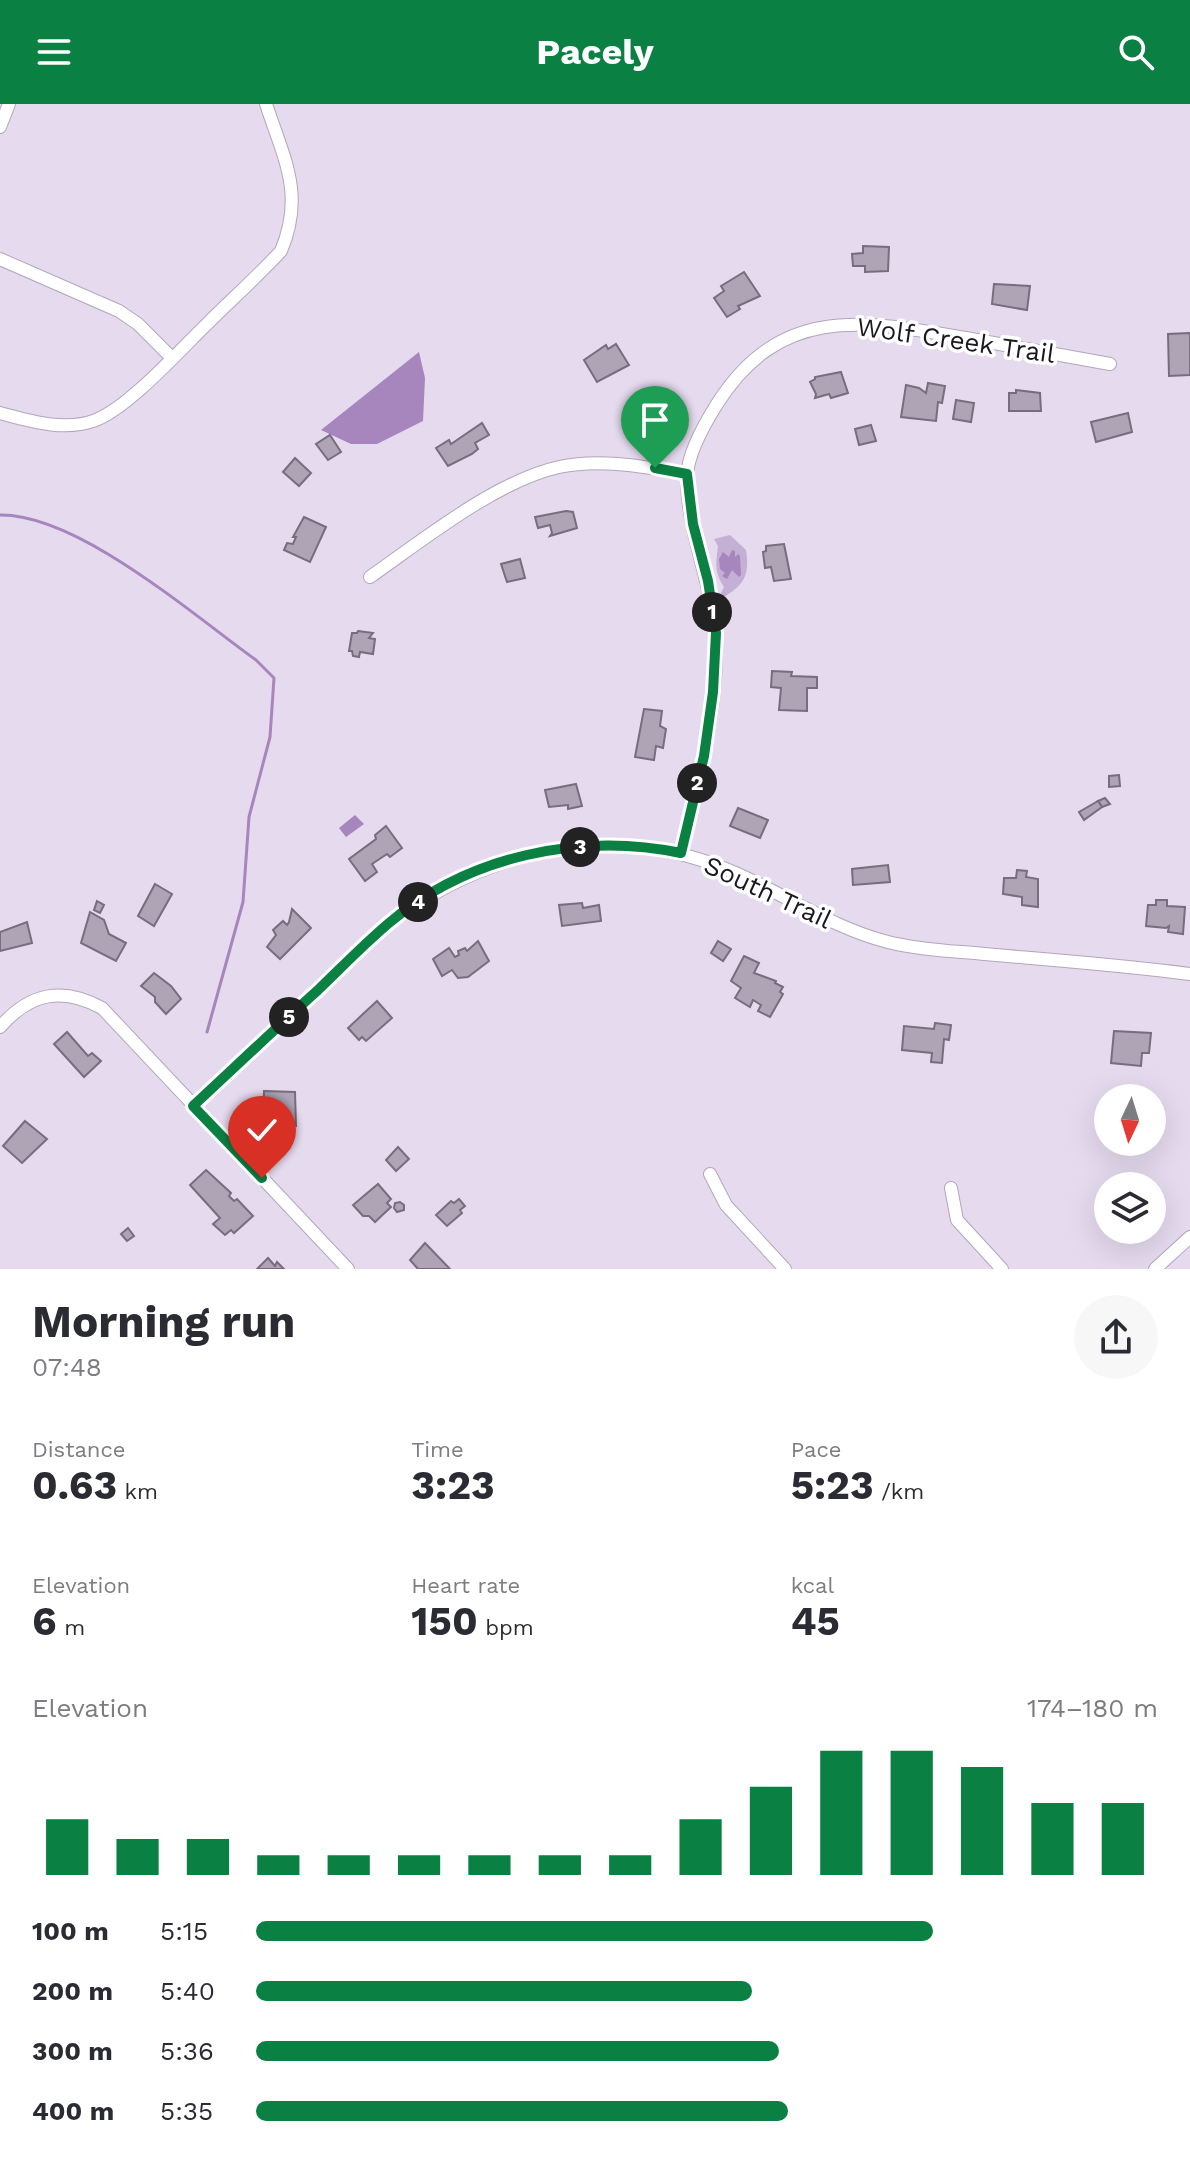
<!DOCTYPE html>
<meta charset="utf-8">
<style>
body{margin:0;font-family:"Work Sans",sans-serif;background:#f7f7f7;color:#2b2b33;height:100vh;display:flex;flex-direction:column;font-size:30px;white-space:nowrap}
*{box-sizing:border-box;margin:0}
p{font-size:26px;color:#7c7c81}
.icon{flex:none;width:44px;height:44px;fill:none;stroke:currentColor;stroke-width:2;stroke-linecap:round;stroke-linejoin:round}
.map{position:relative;height:1165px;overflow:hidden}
.sheet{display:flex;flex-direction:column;background:#fff;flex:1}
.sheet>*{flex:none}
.needle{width:52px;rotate:184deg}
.fabs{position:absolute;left:1094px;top:980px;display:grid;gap:16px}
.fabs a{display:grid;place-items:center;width:72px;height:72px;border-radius:50%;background:#fff;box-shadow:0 8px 32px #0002;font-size:40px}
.pin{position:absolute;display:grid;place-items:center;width:68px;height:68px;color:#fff;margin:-82px -34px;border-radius:50% 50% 50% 0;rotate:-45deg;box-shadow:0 0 8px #0007}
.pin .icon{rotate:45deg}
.km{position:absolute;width:40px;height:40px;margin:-20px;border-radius:50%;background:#222;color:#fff;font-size:22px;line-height:40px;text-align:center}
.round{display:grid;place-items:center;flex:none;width:84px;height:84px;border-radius:42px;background:#f7f7f7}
.head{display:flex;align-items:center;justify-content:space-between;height:136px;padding:0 32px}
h1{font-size:44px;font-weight:700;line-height:60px}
.stats{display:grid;grid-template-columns:repeat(3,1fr);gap:12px;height:136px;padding:8px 32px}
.stats div{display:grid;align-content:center}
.stats b{font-size:40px;font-weight:700}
.stats small{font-size:22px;font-weight:400}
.stats p{font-size:22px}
.chart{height:224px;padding:16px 32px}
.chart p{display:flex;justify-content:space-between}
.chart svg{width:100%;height:144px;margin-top:8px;stroke:#0b8043;stroke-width:6}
ul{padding:0 32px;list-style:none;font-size:26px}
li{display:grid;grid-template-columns:128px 96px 1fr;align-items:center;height:60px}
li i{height:20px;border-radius:10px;background:#0b8043}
header{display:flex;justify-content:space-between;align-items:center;height:104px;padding:0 32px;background:#0b8043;color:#fff;font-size:36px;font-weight:700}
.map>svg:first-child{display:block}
</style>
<header><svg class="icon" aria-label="menu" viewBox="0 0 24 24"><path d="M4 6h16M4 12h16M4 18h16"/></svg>Pacely<svg class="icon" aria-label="search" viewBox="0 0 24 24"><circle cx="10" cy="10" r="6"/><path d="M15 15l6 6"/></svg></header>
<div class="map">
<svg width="1190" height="1165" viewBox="0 0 1190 1165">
<rect width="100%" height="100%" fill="#e5daee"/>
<path fill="#c5b0d5" d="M 730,431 L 746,446 C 750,471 744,481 724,493 L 720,491 L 724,483 C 714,468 716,458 718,442 L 714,435 Z"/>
<g fill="#a686bd">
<path d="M 419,248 L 425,274 L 423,317 L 377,340 L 351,340 L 321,326 Z"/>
<path d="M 732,446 L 735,447 L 735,453 L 738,450 L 740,452 L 741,471 L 739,473 L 732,466 L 727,475 L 722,472 L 725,469 L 720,465 L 719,455 L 723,448 L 729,453 Z"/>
<path d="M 355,711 L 364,720 L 346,733 L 339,724 Z"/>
</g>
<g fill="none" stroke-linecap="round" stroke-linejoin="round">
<path stroke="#a686bd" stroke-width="3" d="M 0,411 C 78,410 193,511 256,556 L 274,574 L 270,633 L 249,713 L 243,798 L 207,928"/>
</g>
<g fill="#aea4b6" stroke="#776d7e" stroke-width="2">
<path d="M 863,142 L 889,143 L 888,167 L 865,168 L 865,162 L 853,162 L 852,150 L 863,149 Z"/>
<path d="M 744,168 L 760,192 L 738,202 L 740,205 L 727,213 L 714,194 L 724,187 L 721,182 Z"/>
<path d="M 994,180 L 1030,182 L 1027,206 L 992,200 Z"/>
<path d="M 1190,229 L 1190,271 L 1169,272 L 1168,230 Z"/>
<path d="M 616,240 L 629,261 L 597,278 L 584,256 L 606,241 L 608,245 Z"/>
<path d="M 841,268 L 848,289 L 831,294 L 829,290 L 815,294 L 816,290 L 810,278 L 815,275 L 815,273 Z"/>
<path d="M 928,279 L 945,282 L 942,299 L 938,298 L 936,317 L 901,313 L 906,281 L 919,284 L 926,289 Z"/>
<path d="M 1016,286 L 1040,289 L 1041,307 L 1009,307 L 1009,289 L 1016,289 Z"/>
<path d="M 956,296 L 974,299 L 971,318 L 953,315 Z"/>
<path d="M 1128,309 L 1132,328 L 1096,338 L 1091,318 Z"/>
<path d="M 482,319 L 489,331 L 475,339 L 478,345 L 472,350 L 448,362 L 436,344 L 449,336 L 451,340 L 454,338 Z"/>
<path d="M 871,321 L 876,337 L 859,341 L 855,325 Z"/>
<path d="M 330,331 L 341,348 L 328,356 L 316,340 Z"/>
<path d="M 295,354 L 311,369 L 299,382 L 283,368 Z"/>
<path d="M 566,407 L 573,408 L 577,424 L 550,432 L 552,429 L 550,421 L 538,424 L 535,413 Z"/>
<path d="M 304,413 L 326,423 L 310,458 L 284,446 L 287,439 L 293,440 L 296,433 L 293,433 Z"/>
<path d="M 784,440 L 791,475 L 774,477 L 771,463 L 765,464 L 763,448 L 766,447 L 766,442 Z"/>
<path d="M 520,455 L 525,474 L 507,478 L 501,460 Z"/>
<path d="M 358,527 L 373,529 L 369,534 L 375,535 L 373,550 L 360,548 L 359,553 L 353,552 L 352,547 L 349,547 L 352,529 L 357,529 Z"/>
<path d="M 772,567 L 792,568 L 791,572 L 817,573 L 817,584 L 807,584 L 807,607 L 779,606 L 781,584 L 771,583 Z"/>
<path d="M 644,605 L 662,607 L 660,622 L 666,625 L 663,644 L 656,642 L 654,656 L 635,653 Z"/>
<path d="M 1119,671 L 1120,682 L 1109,683 L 1109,672 Z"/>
<path d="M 576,680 L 582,702 L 568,705 L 568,701 L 549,703 L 545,686 Z"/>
<path d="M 1105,694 L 1110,700 L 1102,703 L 1098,697 Z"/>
<path d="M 1098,697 L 1102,703 L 1084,716 L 1079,708 Z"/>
<path d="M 738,704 L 768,716 L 760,734 L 730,722 Z"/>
<path d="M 386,722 L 402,744 L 390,753 L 387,750 L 372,760 L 377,768 L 365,777 L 349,755 L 376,735 L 375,731 Z"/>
<path d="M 888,761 L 890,778 L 853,781 L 852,765 Z"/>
<path d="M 1017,766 L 1027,767 L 1026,773 L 1038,775 L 1038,803 L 1022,801 L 1022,793 L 1003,790 L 1004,774 L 1016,774 Z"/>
<path d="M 155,780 L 172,790 L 154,822 L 138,812 Z"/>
<path d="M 1156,796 L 1167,796 L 1167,802 L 1185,803 L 1183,830 L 1168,828 L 1169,822 L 1166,824 L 1146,822 L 1148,801 L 1156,801 Z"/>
<path d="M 97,797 L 104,801 L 100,809 L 94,806 Z"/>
<path d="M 582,799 L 583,804 L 599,801 L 601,817 L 562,822 L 559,801 Z"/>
<path d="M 292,805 L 311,824 L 280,855 L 267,843 L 276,831 L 273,826 L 283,817 L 287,821 L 289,818 Z"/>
<path d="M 90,808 L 104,816 L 109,830 L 126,839 L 116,857 L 81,839 Z"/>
<path d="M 27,818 L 32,839 L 0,847 L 0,828 Z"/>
<path d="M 478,837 L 489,857 L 468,873 L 458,874 L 452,866 L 442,872 L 433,855 L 449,844 L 455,853 L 459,851 L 458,847 L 465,844 L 467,847 Z"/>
<path d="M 718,837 L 731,845 L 723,857 L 711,849 Z"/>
<path d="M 744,852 L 759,859 L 754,869 L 776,877 L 775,879 L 783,883 L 780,888 L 783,890 L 770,913 L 758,907 L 761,901 L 753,896 L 750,903 L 735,894 L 741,884 L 731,877 Z"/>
<path d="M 154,869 L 171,882 L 181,895 L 166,910 L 155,898 L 155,893 L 141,882 Z"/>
<path d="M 377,897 L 392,914 L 366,937 L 362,933 L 359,936 L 348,924 Z"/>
<path d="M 935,919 L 951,921 L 949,936 L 944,935 L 942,959 L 931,958 L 932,949 L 902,946 L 904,922 L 934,925 Z"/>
<path d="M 1114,927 L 1151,929 L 1149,949 L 1142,949 L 1141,962 L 1111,959 Z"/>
<path d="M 67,928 L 88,952 L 92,949 L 101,957 L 84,973 L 54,940 Z"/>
<path d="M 264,987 L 295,988 L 296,1022 L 285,1019 L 267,1021 L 267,1009 L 263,1009 Z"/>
<path d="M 25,1017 L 47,1035 L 22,1059 L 3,1042 Z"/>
<path d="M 398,1043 L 409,1055 L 396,1067 L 386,1056 Z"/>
<path d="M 206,1066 L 231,1089 L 229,1092 L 234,1097 L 237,1095 L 253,1112 L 234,1129 L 231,1126 L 225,1131 L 213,1120 L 220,1114 L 190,1081 Z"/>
<path d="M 378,1080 L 391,1095 L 387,1099 L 391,1103 L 375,1118 L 369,1112 L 363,1112 L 353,1101 Z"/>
<path d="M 459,1095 L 465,1102 L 460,1106 L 462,1109 L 447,1122 L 436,1111 L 451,1097 L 454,1099 Z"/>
<path d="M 400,1098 L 404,1101 L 404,1106 L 397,1108 L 394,1104 L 395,1099 Z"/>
<path d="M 128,1124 L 134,1132 L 127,1137 L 121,1130 Z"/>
<path d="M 425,1139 L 450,1165 L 418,1165 L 410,1156 Z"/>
<path d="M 268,1154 L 275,1162 L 277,1158 L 284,1165 L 257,1165 Z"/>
</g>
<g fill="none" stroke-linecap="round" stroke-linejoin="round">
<defs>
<g id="minor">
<path d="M 0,23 L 9,0"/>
<path d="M 0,155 L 119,207 L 138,220 L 172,254"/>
<path d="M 0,309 C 30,317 65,328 96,316 C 130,302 179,247 207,220 C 231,196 257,173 281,147 C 305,90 284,55 266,0"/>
<path d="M 370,473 C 423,436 496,377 559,363 C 601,354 645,363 687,370"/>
<path d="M 681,749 C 697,681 721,597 715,527 C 711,475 686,424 687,372 C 688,349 705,319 717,300 C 781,199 865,217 966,234 C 1014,243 1062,251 1110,260"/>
<path d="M 0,923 C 30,889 62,882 102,904 L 348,1165"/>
<path d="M 193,1002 L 390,818 C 491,744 614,716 733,768 C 785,790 832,824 888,838 C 919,846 953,847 984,850 C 1053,856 1122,861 1190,870"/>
<path d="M 710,1070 L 726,1101 L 785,1165"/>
<path d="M 951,1084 L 957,1116 L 1002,1165"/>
<path d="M 1155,1165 L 1190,1133"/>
</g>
</defs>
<use href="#minor" stroke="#b2a7ba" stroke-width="14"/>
<use href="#minor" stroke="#fff" stroke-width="12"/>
</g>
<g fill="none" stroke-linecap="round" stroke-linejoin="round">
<defs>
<path id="route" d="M 262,1074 L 193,1002 C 235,963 276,924 318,886 C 341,864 364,840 389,819 C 468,752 580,728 681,749 L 704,652 L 713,588 L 716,529 L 708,477 L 693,420 L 687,370 L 655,364"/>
</defs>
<use href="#route" stroke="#fff" stroke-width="16"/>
<use href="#route" stroke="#0b8043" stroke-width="10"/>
</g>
<g text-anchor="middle" stroke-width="7" stroke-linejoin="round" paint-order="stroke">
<g font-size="26" fill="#1b181e" stroke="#fff">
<text transform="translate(956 236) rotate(8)" y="9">Wolf Creek Trail</text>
<text transform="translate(768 788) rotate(25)" y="9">South Trail</text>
</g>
</g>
</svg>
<div class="fabs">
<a><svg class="needle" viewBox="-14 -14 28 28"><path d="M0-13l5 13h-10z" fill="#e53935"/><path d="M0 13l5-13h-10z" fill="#7c7c81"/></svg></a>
<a><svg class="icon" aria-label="layers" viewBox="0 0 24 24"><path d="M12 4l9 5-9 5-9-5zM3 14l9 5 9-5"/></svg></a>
</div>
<div class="pin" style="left:655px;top:364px;background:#1e9e55"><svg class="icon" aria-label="arrive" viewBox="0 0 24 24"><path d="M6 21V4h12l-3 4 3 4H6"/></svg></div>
<div class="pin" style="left:262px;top:1074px;background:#d93025"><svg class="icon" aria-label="check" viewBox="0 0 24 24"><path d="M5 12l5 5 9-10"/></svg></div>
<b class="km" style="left:712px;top:508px">1</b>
<b class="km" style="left:697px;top:679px">2</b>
<b class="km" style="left:580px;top:743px">3</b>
<b class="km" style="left:418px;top:798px">4</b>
<b class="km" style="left:289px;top:913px">5</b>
</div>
<section class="sheet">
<div class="head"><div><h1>Morning run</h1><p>07:48</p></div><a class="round"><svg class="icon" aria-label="share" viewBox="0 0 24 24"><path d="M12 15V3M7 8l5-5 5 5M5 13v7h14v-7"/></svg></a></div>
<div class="stats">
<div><p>Distance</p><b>0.63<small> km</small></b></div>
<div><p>Time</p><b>3:23</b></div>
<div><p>Pace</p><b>5:23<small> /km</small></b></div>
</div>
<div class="stats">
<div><p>Elevation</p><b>6<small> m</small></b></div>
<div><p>Heart rate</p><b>150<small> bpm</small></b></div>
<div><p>kcal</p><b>45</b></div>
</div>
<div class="chart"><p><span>Elevation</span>174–180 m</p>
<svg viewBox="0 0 160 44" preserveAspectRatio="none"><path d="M5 44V27M15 44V33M25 44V33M35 44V38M45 44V38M55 44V38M65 44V38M75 44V38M85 44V38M95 44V27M105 44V17M115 44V6M125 44V6M135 44V11M145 44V22M155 44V22"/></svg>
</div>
<ul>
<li><b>100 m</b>5:15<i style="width:75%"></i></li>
<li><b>200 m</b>5:40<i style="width:55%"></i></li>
<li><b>300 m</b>5:36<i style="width:58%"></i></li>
<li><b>400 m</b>5:35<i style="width:59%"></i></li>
</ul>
</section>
